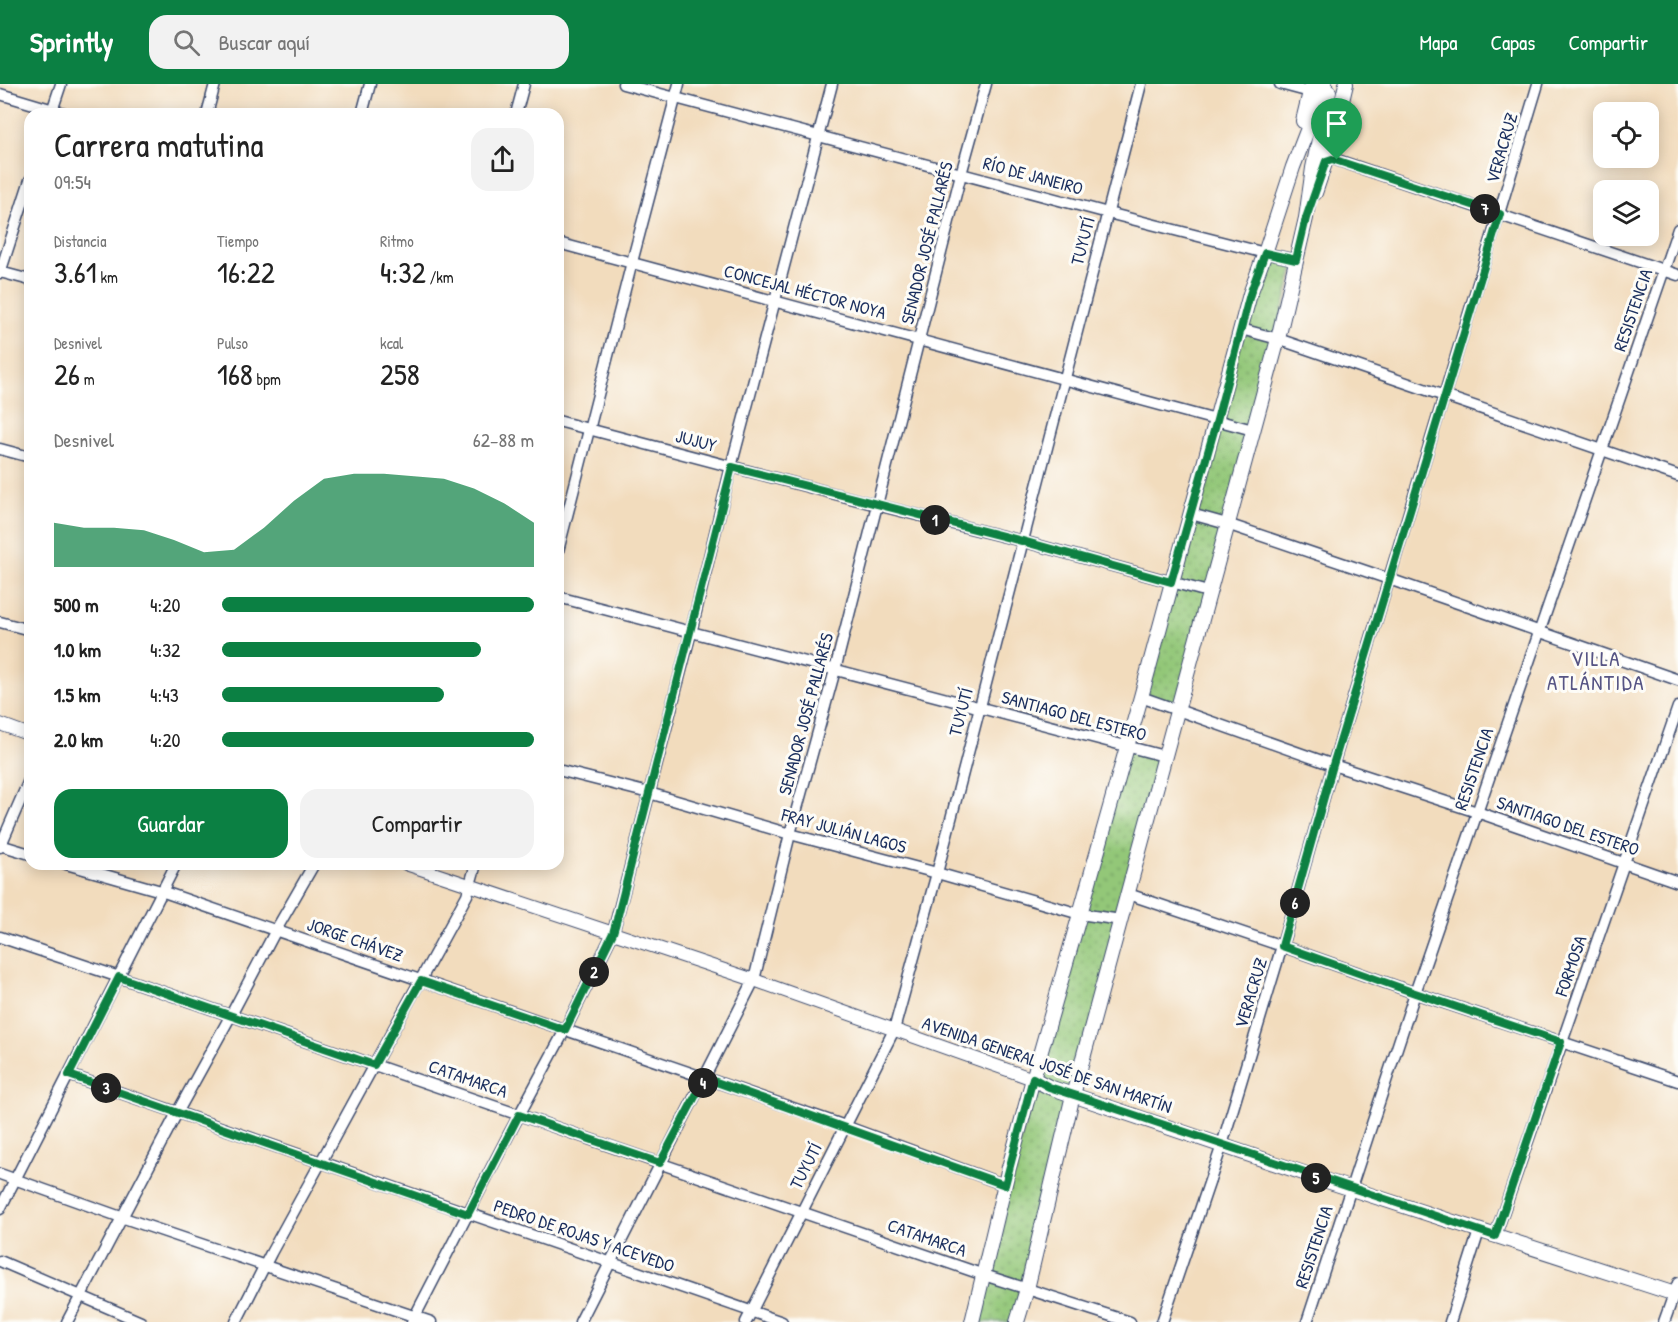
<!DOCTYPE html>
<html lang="es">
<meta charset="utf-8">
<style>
body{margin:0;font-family:"Patrick Hand",sans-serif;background:#f2f2f2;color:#222;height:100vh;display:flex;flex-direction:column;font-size:22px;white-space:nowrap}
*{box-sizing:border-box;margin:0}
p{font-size:20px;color:#767676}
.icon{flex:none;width:33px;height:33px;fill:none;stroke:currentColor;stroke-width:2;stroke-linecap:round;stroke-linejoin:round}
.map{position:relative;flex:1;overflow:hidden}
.details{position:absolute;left:24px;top:24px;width:540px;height:762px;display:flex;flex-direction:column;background:#fff;border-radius:18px;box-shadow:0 3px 15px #0003}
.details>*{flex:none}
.buttons{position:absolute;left:1593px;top:18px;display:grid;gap:12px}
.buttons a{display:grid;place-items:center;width:66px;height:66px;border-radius:12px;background:#fff;box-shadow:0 3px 15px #0003;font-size:30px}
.pin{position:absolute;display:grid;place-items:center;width:51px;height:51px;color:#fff;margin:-62px -26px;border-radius:50% 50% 50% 0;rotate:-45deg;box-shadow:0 0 6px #0007}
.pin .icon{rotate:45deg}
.km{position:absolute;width:30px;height:30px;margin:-15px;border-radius:50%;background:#222;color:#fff;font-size:16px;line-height:30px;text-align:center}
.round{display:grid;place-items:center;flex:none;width:63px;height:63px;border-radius:18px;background:#f2f2f2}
.overview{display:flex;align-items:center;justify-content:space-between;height:102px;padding:0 30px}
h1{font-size:33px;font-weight:600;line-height:45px}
.stats{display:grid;grid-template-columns:repeat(3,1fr);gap:9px;height:102px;padding:6px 30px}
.stats div{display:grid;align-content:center}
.stats b{font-size:30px;font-weight:600}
.stats small{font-size:16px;font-weight:400}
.stats p{font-size:16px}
.chart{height:168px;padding:12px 30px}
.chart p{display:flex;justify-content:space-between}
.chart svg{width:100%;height:108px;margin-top:6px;fill:#0b8043;opacity:.7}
.primary-button{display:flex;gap:12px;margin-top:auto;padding:12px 30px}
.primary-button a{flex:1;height:69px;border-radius:18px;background:#0b8043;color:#fff;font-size:24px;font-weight:600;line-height:69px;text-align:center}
.primary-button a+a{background:#f2f2f2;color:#222}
ul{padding:0 30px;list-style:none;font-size:20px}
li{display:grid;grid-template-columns:96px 72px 1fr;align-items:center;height:45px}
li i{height:15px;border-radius:8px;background:#0b8043}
header{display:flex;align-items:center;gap:36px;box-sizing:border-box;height:84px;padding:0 30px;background:#0b8043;color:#fff}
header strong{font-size:28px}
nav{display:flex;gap:33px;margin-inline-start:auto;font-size:21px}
.search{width:420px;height:54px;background:#f2f2f2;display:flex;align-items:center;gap:15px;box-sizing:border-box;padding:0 21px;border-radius:18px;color:#767676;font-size:22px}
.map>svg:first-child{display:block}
</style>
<header>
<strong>Sprintly</strong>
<div class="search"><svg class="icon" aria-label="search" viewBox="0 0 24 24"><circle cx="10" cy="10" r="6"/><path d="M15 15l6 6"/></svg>Buscar aquí</div>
<nav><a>Mapa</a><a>Capas</a><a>Compartir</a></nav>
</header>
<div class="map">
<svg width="1678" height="1238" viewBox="0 0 1678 1238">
<defs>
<pattern id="green-dots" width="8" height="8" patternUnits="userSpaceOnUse" patternTransform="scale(1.5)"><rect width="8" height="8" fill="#93c778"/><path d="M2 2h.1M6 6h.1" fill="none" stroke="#77a266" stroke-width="1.8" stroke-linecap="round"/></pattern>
</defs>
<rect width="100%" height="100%" fill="#fdfcf7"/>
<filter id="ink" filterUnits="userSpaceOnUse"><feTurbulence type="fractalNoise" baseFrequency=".0167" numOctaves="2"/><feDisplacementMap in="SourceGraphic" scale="12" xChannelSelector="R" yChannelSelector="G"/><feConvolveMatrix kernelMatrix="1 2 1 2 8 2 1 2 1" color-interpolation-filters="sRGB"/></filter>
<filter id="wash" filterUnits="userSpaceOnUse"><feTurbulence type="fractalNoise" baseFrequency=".008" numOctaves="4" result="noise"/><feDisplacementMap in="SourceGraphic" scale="24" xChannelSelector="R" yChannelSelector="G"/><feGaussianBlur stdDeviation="1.35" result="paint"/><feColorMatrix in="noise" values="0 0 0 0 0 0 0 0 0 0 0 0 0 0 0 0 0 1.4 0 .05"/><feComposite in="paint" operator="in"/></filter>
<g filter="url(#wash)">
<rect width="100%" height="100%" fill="#f2dcbd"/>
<g fill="url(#green-dots)" stroke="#577b6b" stroke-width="1.5">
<path d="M 1265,169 L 1296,176 L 1177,626 L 1141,613 Z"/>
<path d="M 1126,663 L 1164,672 L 1017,1238 L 972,1238 Z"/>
</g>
</g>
<g filter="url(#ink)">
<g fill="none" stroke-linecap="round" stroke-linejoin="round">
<defs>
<g id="minor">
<path d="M 623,0 L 1108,129 L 1265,169 L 1296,176"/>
<path d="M 1280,0 L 1310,8"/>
<path d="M 0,10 L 67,30"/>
<path d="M 51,30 L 61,0"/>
<path d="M 207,30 L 215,0"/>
<path d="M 362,30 L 370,0"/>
<path d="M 516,30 L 524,0"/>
<path d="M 1327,77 L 1332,75 L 1337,76 L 1678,191"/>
<path d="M 558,159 L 1253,346"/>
<path d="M 0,188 L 30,196"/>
<path d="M 0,189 L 30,96"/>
<path d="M 1241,245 L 1278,255 L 1678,392"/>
<path d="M 558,337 L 877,421 L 1022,457 L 1208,508"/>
<path d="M 0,365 L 30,373"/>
<path d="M 1191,430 L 1227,440 L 1389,495 L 1678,596"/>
<path d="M 558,467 L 632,178 L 679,0"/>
<path d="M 558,513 L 1164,672"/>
<path d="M 0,538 L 30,546"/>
<path d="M 1141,613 L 1333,681 L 1477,728 L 1678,798"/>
<path d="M 558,686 L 649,709 L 790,750 L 937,789 L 1080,830 L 1121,836"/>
<path d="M 0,761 L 30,770"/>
<path d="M 0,763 L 30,694"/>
<path d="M 66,780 L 161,807 L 845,1042 L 1005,1101"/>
<path d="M 1128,810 L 1282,862 L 1415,909 L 1678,997"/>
<path d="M 0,853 L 119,893 L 984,1191 L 1130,1238"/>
<path d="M 69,991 L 782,1238"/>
<path d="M 0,1090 L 121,1133 L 431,1238"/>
<path d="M 0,1125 L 176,780"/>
<path d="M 1495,1152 L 1678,623"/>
<path d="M 0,1177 L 141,1238"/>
<path d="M 67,1238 L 177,1029 L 231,931 L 276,846 L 314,780"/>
<path d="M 236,1238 L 271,1169 L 467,811 L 476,780"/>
<path d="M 412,1238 L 509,1050 L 565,946 L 613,849 L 691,548 L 731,383 L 832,0"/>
<path d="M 580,1238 L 754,896 L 790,750 L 835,586 L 961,90 L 986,0"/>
<path d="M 746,1238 L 894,946 L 937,789 L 1141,0"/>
<path d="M 1162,1238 L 1222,1061 L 1282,862 L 1333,681 L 1538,0"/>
<path d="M 1307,1238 L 1415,909 L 1678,145"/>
<path d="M 1450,1238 L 1479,1147"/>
<path d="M 1664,1238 L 1678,1199"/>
</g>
<g id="tertiary">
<path d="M 0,640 L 30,651"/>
<path d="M 406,780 L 754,896 L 1033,995"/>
</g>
<g id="secondary">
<path d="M 1303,37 L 1312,0"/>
<path d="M 1315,109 L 1333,55 L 1346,0"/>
<path d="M 1033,995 L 1049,1003 L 1330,1098 L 1678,1211"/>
<path d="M 972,1238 L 1008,1087 L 1033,995 L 1080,830 L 1141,613 L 1250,210 L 1265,169 L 1293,83 L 1325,0"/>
<path d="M 1017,1238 L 1027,1205 L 1073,1011 L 1278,255 L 1306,134 L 1313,84 L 1329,8"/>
</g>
</defs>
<use href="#minor" stroke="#3b496c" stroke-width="13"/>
<use href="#tertiary" stroke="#3b496c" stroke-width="14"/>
<use href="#secondary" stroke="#3b496c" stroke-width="16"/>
<use href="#minor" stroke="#fff" stroke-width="10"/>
<use href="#tertiary" stroke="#fff" stroke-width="12"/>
<use href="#secondary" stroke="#fff" stroke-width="14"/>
</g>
</g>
<g fill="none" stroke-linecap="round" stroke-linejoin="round" filter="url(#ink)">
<defs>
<path id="route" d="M 1332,75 L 1500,130 L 1333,681 L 1282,862 L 1415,909 L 1561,958 L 1495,1152 L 1090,1016 L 1049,1003 L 1033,994 L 1005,1101 L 705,994 L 660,1079 L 519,1031 L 468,1130 L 69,991 L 119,893 L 374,981 L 421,897 L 565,946 L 613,849 L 617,835 L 732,383 L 1022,457 L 1171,498 L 1217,336 L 1250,210 L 1265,169 L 1296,176 L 1306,134 L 1326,77 Z"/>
</defs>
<use href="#route" stroke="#fff" stroke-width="12"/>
<use href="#route" stroke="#0b8043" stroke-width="8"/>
</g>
<g text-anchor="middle" stroke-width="6" stroke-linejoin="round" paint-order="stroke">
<g font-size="18" fill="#1b2f5e" stroke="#fdfcf7">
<text transform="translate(1502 64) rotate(-74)" y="6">VERACRUZ</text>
<text transform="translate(1033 92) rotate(15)" y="6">RÍO DE JANEIRO</text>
<text transform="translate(1083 157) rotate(-75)" y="6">TUYUTÍ</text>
<text transform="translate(927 159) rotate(-76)" y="6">SENADOR JOSÉ PALLARÉS</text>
<text transform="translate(805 208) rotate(15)" y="6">CONCEJAL HÉCTOR NOYA</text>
<text transform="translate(1633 226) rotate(-71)" y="6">RESISTENCIA</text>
<text transform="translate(696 357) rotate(15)" y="6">JUJUY</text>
<text transform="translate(961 628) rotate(-75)" y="6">TUYUTÍ</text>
<text transform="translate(806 630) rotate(-75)" y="6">SENADOR JOSÉ PALLARÉS</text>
<text transform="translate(1074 632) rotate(15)" y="6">SANTIAGO DEL ESTERO</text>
<text transform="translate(1474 685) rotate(-71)" y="6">RESISTENCIA</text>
<text transform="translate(1568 742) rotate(19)" y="6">SANTIAGO DEL ESTERO</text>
<text transform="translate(844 747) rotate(15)" y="6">FRAY JULIÁN LAGOS</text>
<text transform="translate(355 856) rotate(19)" y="6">JORGE CHÁVEZ</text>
<text transform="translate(1571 882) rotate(-71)" y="6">FORMOSA</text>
<text transform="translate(1251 909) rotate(-73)" y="6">VERACRUZ</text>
<text transform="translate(1047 981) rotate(19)" y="6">AVENIDA GENERAL JOSÉ DE SAN MARTÍN</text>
<text transform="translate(468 995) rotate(19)" y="6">CATAMARCA</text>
<text transform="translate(806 1082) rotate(-63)" y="6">TUYUTÍ</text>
<text transform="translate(584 1152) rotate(19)" y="6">PEDRO DE ROJAS Y ACEVEDO</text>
<text transform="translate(927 1154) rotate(19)" y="6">CATAMARCA</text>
<text transform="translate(1314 1163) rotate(-72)" y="6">RESISTENCIA</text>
</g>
<g font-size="21" letter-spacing="1.5" fill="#565484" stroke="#fdfcf7">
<text x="1596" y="582">VILLA<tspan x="1596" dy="24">ATLÁNTIDA</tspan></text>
</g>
</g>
</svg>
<div class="buttons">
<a><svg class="icon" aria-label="locate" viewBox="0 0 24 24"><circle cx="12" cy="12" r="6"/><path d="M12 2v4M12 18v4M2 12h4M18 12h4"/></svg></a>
<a><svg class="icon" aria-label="layers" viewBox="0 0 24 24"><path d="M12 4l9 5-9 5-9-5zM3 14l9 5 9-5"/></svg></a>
</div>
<div class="pin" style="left:1337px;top:76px;background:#1e9e55"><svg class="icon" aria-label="arrive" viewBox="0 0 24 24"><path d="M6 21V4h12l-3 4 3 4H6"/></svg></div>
<b class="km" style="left:935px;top:436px">1</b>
<b class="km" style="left:594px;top:888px">2</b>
<b class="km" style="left:106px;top:1004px">3</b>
<b class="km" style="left:703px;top:999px">4</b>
<b class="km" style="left:1316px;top:1094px">5</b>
<b class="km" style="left:1295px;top:819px">6</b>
<b class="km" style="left:1485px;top:125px">7</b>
<section class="details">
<div class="overview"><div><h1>Carrera matutina</h1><p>09:54</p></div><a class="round"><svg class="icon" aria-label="share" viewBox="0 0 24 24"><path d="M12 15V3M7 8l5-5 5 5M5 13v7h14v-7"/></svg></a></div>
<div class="stats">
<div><p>Distancia</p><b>3.61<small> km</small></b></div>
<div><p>Tiempo</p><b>16:22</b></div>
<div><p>Ritmo</p><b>4:32<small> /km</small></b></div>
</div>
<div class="stats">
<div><p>Desnivel</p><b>26<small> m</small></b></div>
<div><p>Pulso</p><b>168<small> bpm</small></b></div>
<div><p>kcal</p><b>258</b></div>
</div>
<div class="chart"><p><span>Desnivel</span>62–88 m</p>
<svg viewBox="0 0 160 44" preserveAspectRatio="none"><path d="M0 44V26L10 28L20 28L30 29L40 33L50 38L60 37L70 28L80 17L90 8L100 6L110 6L120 7L130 8L140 12L150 18L160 26V44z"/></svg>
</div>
<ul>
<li><b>500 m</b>4:20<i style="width:100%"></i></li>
<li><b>1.0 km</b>4:32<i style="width:83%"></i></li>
<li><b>1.5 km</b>4:43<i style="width:71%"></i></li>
<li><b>2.0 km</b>4:20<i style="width:100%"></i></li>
</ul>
<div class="primary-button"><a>Guardar</a><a>Compartir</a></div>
</section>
</div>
